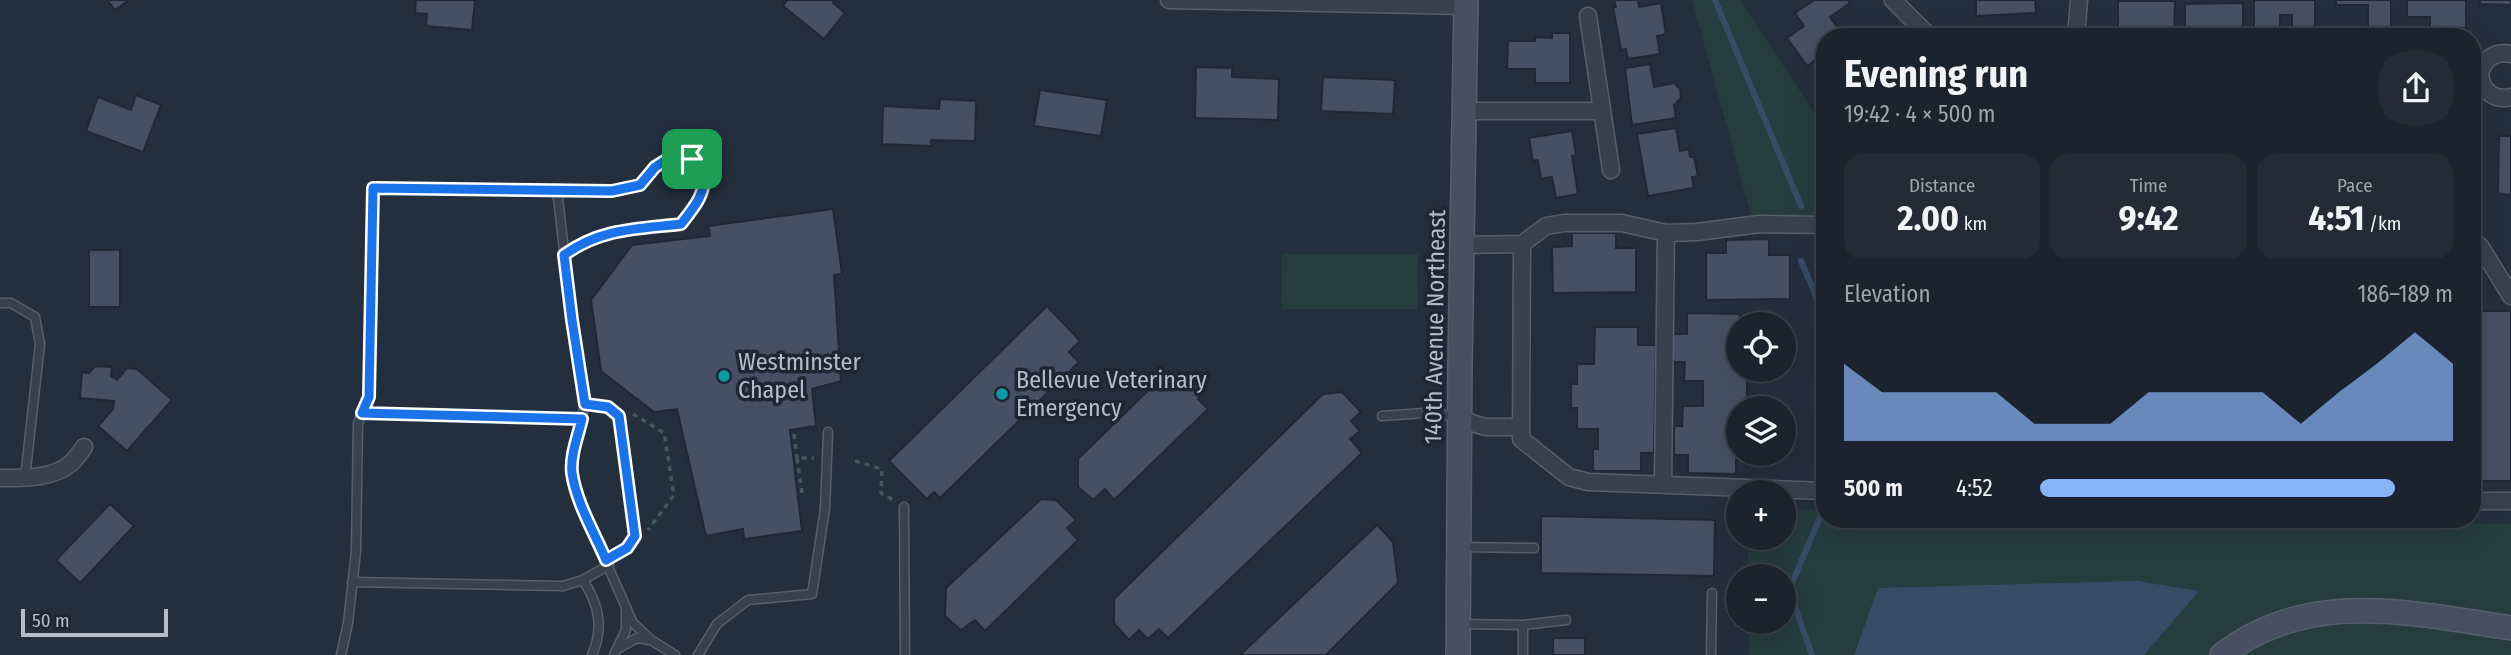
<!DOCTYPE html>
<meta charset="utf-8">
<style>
body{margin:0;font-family:"Fira Sans Condensed",sans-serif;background:#242b36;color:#f1f3f6;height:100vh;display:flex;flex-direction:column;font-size:26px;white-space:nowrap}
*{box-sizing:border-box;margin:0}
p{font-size:23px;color:#a0a4aa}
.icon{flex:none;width:38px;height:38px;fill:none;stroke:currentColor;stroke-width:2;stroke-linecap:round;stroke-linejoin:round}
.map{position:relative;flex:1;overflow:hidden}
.sheet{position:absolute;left:1816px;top:28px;width:665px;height:500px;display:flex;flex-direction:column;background:#1b232e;border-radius:28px;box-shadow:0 7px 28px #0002,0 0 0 2px #39404a}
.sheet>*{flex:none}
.controls{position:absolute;left:1726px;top:312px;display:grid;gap:14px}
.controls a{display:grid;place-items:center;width:70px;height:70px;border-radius:50%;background:#1b232e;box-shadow:0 7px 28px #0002,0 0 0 2px #39404a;font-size:35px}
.scale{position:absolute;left:21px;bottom:18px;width:147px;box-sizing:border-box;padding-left:7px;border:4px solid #b4bcc9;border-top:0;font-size:19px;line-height:24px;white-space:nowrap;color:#b4bcc9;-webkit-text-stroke:5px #1d2633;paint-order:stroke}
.pin{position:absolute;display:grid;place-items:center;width:60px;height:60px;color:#fff;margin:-30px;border-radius:14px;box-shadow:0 4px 10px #0006}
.round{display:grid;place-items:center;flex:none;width:74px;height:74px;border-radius:28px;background:#242b36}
.head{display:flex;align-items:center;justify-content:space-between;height:119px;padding:0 28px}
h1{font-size:38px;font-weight:700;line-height:52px}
.figures{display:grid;grid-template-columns:repeat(3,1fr);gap:10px;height:119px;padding:7px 28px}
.figures div{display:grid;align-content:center;border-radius:18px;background:#242b36;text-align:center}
.figures b{font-size:35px;font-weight:700}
.figures small{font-size:19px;font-weight:400}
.figures p{font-size:19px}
.chart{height:196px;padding:14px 28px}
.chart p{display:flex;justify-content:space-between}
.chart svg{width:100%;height:126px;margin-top:7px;fill:#8ab4f8;opacity:.7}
ul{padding:0 28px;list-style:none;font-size:23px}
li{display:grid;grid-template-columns:112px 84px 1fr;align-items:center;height:52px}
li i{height:18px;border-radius:9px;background:#8ab4f8}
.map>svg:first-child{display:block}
</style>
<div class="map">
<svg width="2511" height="655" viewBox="0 0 2511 655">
<rect width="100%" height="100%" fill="#242f3e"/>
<g fill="#263c3f">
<path d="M 1692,0 L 1740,0 L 1825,129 L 1825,216 L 1751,215 Z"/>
<path d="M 1282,254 L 1418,254 L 1418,309 L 1281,309 Z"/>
<path d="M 1783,509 L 1825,510 L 1825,520 L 2322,520 L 2511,524 L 2511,655 L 2144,655 L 2198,592 L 1878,588 L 1854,655 L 1749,655 L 1749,621 L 1783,621 L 1783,576 L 1748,576 L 1748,537 L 1783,537 Z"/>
</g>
<path fill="#394c67" d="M 2137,581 L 2199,591 L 2144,655 L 1854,655 L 1878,588 Z"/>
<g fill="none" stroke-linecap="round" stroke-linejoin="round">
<g stroke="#394c67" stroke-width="6">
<path d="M 1715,0 L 1801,206"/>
<path d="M 1801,261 L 1825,317"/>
<path d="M 1812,655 L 1789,590 L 1824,508"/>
</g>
</g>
<g fill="#455162" stroke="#1f2835" stroke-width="2">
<path d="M 107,0 L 129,0 L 115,10 Z"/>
<path d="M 416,0 L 475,0 L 472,30 L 426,26 L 427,14 L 415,13 Z"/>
<path d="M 787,0 L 836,0 L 833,3 L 845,13 L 824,39 L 783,6 Z"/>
<path d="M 1614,0 L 1638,0 L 1639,7 L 1661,3 L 1666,34 L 1657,36 L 1660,54 L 1628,59 L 1626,49 L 1621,50 L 1613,7 L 1616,7 Z"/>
<path d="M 1814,0 L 1848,0 L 1850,3 L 1830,17 L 1844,37 L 1825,37 L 1825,64 L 1820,57 L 1807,66 L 1787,38 L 1804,26 L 1795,13 Z"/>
<path d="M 1976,0 L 2035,0 L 2036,13 L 1976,16 Z"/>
<path d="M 2254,0 L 2315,0 L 2315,37 L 2292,37 L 2292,15 L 2280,15 L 2280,29 L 2254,29 Z"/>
<path d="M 2336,0 L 2391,0 L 2391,32 L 2368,32 L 2368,5 L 2336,5 Z"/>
<path d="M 2407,0 L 2466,0 L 2466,28 L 2430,28 L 2430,17 L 2407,17 Z"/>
<path d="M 2480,0 L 2511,0 L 2511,5 L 2480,4 Z"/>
<path d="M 2118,1 L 2175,1 L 2174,37 L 2118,37 Z"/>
<path d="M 2243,3 L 2243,37 L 2185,36 L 2185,4 Z"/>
<path d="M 1552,33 L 1570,33 L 1570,83 L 1535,83 L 1535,69 L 1507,69 L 1508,41 L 1535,41 L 1535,37 L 1552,38 Z"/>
<path d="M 1650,64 L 1654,87 L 1674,83 L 1680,89 L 1681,98 L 1674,105 L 1676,118 L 1632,125 L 1625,68 Z"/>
<path d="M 1196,67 L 1232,68 L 1232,77 L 1279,79 L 1278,120 L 1195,118 Z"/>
<path d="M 1323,77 L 1395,80 L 1393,114 L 1321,111 Z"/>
<path d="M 1040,90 L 1107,100 L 1101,136 L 1034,126 Z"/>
<path d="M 136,95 L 161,105 L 143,152 L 86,131 L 98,97 L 131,110 Z"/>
<path d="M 940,99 L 976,101 L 975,141 L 931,140 L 931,146 L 882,144 L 883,106 L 939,109 Z"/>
<path d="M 1676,128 L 1680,151 L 1689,149 L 1690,157 L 1694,157 L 1698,176 L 1692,177 L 1694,188 L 1648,196 L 1637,134 Z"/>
<path d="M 1572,131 L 1576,155 L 1572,156 L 1578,194 L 1556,198 L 1552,177 L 1541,179 L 1538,160 L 1533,161 L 1529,138 Z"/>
<path d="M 2499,136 L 2511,136 L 2511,195 L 2498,194 Z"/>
<path d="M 833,209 L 842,274 L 834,275 L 841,381 L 812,389 L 816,426 L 790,430 L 802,531 L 744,539 L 743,529 L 706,536 L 677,409 L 654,412 L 601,371 L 591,300 L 632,245 L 710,236 L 708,226 Z"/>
<path d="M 1572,233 L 1616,233 L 1616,248 L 1636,248 L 1636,292 L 1553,293 L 1552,247 L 1572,246 Z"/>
<path d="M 1769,239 L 1769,255 L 1790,255 L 1790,299 L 1706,300 L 1706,253 L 1726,253 L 1726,240 Z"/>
<rect x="89" y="250" width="31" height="57"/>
<path d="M 1047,306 L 1080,341 L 1069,352 L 1079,362 L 940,498 L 934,492 L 927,499 L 889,461 Z"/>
<rect x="2473" y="311" width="38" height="170"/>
<path d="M 1687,313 L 1740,314 L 1735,356 L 1738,356 L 1738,369 L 1747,370 L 1747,408 L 1738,408 L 1738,433 L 1732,433 L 1732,450 L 1736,451 L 1736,474 L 1688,473 L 1688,455 L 1674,455 L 1674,426 L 1682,426 L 1683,406 L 1703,406 L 1703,381 L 1684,381 L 1685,362 L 1673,362 L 1673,334 L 1687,334 Z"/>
<path d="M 1595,327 L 1638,327 L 1638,345 L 1656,345 L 1654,453 L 1641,453 L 1641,471 L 1593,471 L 1593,449 L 1598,449 L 1598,429 L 1577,429 L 1577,408 L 1571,408 L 1571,384 L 1577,384 L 1577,364 L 1594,364 Z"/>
<path d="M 95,366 L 112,367 L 111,376 L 117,380 L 127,368 L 137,369 L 172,400 L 127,451 L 98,426 L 113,409 L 114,401 L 80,398 L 82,372 L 89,373 Z"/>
<path d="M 1168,371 L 1190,373 L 1206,390 L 1198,399 L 1208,409 L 1114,500 L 1105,489 L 1093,500 L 1078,487 L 1078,459 Z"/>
<path d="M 1342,392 L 1361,412 L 1351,421 L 1360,431 L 1350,439 L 1362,453 L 1168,638 L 1159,629 L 1148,639 L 1139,630 L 1129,640 L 1114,623 L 1114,599 L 1323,394 Z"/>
<path d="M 1041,499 L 1056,500 L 1076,520 L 1067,528 L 1078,540 L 985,631 L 975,620 L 961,630 L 945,616 L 946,588 Z"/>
<path d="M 110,504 L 134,526 L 80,583 L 56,560 Z"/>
<path d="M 1541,516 L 1715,520 L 1714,576 L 1541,573 Z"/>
<path d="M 1377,525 L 1393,542 L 1398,583 L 1326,655 L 1240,655 Z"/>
<rect x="1553" y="638" width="32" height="17"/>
</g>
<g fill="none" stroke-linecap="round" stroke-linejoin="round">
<defs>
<g id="lane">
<path d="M 557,189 L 612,191 L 640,185 L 655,168 L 674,155 L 692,159 L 705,170 C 705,195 696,205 682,224 C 638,229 601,228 564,255"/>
<path d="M 0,303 L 11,303 L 35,317 L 40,344 L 25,478"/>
<path d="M 585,404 L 608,407 L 619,416 L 635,535 L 627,548 L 606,560"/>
<path d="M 362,413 L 582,419"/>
<path d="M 1382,416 L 1437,412 L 1458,419"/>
<path d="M 904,507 L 905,655"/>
<path d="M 1462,547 L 1534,548"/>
<path d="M 583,580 C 599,605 604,627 592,655"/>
<path d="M 352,582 L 563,586 L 583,580 L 609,565"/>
<path d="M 1462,624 L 1523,625 L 1566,620"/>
<path d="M 1523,625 L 1523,655"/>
<path d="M 619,648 L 637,638 L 649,640"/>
<path d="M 341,655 L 348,623 L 356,551 L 358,423 L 369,397 L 373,188 L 557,189 L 572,320 L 585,404 L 573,456 L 572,474 L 584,512 L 633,623 L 651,640 L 675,655"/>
<path d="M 614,655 L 626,630 L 626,610"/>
<path d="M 698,655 L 717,624 L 748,600 L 812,594 L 825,509 L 828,432"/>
<path d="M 1711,655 L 1712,593"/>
</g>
<g id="street">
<path d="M 1169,0 L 1466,6"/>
<path d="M 1893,0 L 1930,37"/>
<path d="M 1588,16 L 1611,170"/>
<path d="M 2076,37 L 2079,0"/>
<path d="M 2511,54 C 2495,51 2485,58 2480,73 C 2481,90 2493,101 2511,97"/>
<path d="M 1465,111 L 1601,111"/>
<path d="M 2473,242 L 2480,246 L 2511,296"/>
<path d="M 1522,244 L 1521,439 L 1569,477 L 1588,482 L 1825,491"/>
<path d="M 1462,245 L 1522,244 L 1546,226 L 1564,223 L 1622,223 L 1666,233 L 1697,232 L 1759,224 L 1825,225"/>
<path d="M 1460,419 L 1485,427 L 1521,427"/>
<path d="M 0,478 C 21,478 53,479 70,464 C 75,460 80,453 84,447"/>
<path d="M 1663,483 L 1666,233"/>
<path d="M 2473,501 L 2511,501"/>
</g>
<g id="secondary">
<path d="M 1458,655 L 1460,366 L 1466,0"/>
<path d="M 2222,655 C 2308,588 2412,613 2511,628"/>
</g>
</defs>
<use href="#lane" stroke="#565f6c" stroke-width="11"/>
<use href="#street" stroke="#565f6c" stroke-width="19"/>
<use href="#secondary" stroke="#565f6c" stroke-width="26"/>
<g stroke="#44595c" stroke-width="3.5" stroke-dasharray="5 5" stroke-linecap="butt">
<path d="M 633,414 L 664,433 L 674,495 L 648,530"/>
<path d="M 794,434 L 797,458"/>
<path d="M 855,461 L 882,469 L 881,493 L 895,501"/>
<path d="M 802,493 L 797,458 L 814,458"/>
</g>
<use href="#lane" stroke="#38414e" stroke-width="8"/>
<use href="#street" stroke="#38414e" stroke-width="16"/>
<use href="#secondary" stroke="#465061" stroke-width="23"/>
</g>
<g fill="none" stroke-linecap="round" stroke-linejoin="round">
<defs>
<path id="route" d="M 674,155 L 692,159 L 705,170 C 705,195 696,205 681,224 C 638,229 601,228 564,255 L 572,320 L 585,404 L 608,407 L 619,416 L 635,536 L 627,548 L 606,560 C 595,534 576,502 572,473 C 570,456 578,436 582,419 L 362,413 L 369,397 L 373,188 L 612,191 L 640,185 L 655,167 Z"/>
</defs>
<use href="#route" stroke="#fff" stroke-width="14"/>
<use href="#route" stroke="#1a73e8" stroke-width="9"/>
</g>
<g fill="#0f9aa8" stroke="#1d2633" stroke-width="2.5">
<circle cx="724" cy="376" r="7"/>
<circle cx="1002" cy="394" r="7"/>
</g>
<g text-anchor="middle" stroke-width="7" stroke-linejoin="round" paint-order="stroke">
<g font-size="24" fill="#b4bcc9" stroke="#1d2633">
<text transform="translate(1435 327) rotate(-89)" y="8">140th Avenue Northeast</text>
</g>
<g font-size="24" fill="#b4bcc9" stroke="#1d2633" text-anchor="start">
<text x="738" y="370">Westminster<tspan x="738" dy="28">Chapel</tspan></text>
<text x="1016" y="388">Bellevue Veterinary<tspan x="1016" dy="28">Emergency</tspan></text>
</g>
</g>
</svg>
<div class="controls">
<a><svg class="icon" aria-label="locate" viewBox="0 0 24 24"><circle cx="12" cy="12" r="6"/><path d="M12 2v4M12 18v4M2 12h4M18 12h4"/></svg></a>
<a><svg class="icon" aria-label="layers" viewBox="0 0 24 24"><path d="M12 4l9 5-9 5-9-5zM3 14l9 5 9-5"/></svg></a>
<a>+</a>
<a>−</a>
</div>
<div class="scale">50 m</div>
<div class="pin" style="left:692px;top:159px;background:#1e9e55"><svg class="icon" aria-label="arrive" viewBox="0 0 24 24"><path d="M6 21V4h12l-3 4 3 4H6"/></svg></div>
<section class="sheet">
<div class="head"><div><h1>Evening run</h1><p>19:42 · 4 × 500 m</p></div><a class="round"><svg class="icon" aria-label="share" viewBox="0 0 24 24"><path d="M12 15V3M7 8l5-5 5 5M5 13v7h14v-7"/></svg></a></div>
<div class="figures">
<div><p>Distance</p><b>2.00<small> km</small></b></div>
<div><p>Time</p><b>9:42</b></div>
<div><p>Pace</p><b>4:51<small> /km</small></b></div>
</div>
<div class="chart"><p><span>Elevation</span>186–189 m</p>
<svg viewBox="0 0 160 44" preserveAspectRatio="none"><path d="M0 44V17L10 27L20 27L30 27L40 27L50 38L60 38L70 38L80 27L90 27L100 27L110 27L120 38L130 27L140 17L150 6L160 17V44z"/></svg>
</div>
<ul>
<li><b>500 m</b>4:52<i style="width:86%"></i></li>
</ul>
</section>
</div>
